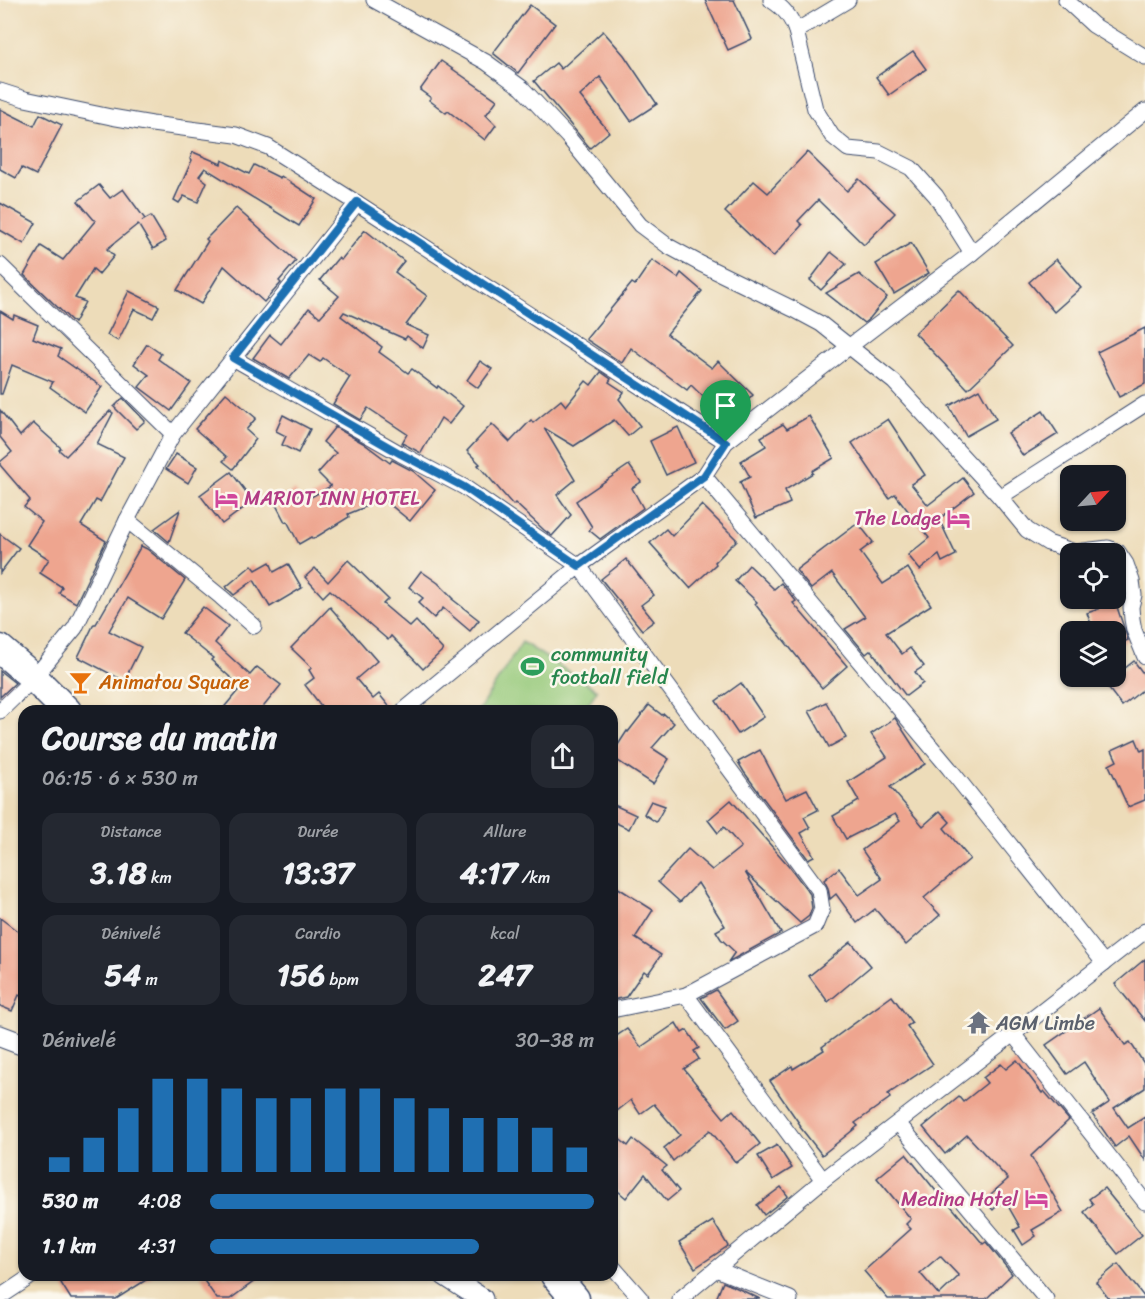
<!DOCTYPE html>
<html lang="fr">
<meta charset="utf-8">
<style>
body{margin:0;font-family:Sriracha,sans-serif;background:#242831;color:#f1f3f6;height:100vh;display:flex;flex-direction:column;font-size:22px;white-space:nowrap}
*{box-sizing:border-box;margin:0}
p{font-size:20px;color:#9ea1a6}
.icon{flex:none;width:33px;height:33px;fill:none;stroke:currentColor;stroke-width:2;stroke-linecap:round;stroke-linejoin:round}
.map{position:relative;flex:1;overflow:hidden}
.side{position:absolute;left:18px;top:705px;width:600px;height:576px;display:flex;flex-direction:column;background:#171b24;border-radius:18px;box-shadow:0 2px 4px #0004}
.side>*{flex:none}
.needle{width:39px;rotate:64deg}
.tools{position:absolute;left:1060px;top:465px;display:grid;gap:12px}
.tools a{display:grid;place-items:center;width:66px;height:66px;border-radius:12px;background:#171b24;box-shadow:0 2px 4px #0004;font-size:30px}
.pin{position:absolute;display:grid;place-items:center;width:51px;height:51px;color:#fff;margin:-62px -26px;border-radius:50% 50% 50% 0;rotate:-45deg;box-shadow:0 0 6px #0007}
.pin .icon{rotate:45deg}
.round{display:grid;place-items:center;flex:none;width:63px;height:63px;border-radius:18px;background:#242831}
.overview{display:flex;align-items:center;justify-content:space-between;height:102px;padding:0 24px}
h1{font-size:33px;font-weight:700;line-height:45px}
.figures{display:grid;grid-template-columns:repeat(3,1fr);gap:9px;height:102px;padding:6px 24px}
.figures div{display:grid;align-content:center;border-radius:15px;background:#242831;text-align:center}
.figures b{font-size:30px;font-weight:700}
.figures small{font-size:16px;font-weight:400}
.figures p{font-size:16px}
.chart{height:168px;padding:12px 24px}
.chart p{display:flex;justify-content:space-between}
.chart svg{width:100%;height:108px;margin-top:6px;stroke:#1f6fb2;stroke-width:6}
ul{padding:0 24px;list-style:none;font-size:20px}
li{display:grid;grid-template-columns:96px 72px 1fr;align-items:center;height:45px}
li i{height:15px;border-radius:8px;background:#1f6fb2}
.map>svg:first-child{display:block}
</style>
<div class="map">
<svg width="1145" height="1299" viewBox="0 0 1145 1299">
<rect width="100%" height="100%" fill="#fbf7ec"/>
<filter id="ink" filterUnits="userSpaceOnUse"><feTurbulence type="fractalNoise" baseFrequency=".0167" numOctaves="2"/><feDisplacementMap in="SourceGraphic" scale="12" xChannelSelector="R" yChannelSelector="G"/><feConvolveMatrix kernelMatrix="1 2 1 2 8 2 1 2 1" color-interpolation-filters="sRGB"/></filter>
<filter id="wash" filterUnits="userSpaceOnUse"><feTurbulence type="fractalNoise" baseFrequency=".008" numOctaves="4" result="noise"/><feDisplacementMap in="SourceGraphic" scale="24" xChannelSelector="R" yChannelSelector="G"/><feGaussianBlur stdDeviation="1.35" result="paint"/><feColorMatrix in="noise" values="0 0 0 0 0 0 0 0 0 0 0 0 0 0 0 0 0 1.4 0 .05"/><feComposite in="paint" operator="in"/></filter>
<g filter="url(#wash)">
<rect width="100%" height="100%" fill="#eddcb9"/>
<path fill="#96c97a" stroke="#587c6c" stroke-width="1.5" d="M 522,642 L 597,690 L 584,711 L 478,711 Z"/>
<g id="blocks">
<g fill="#eea58f" fill-rule="evenodd">
<path d="M 705,0 L 734,0 L 752,39 L 728,50 Z"/>
<path d="M 530,5 L 555,24 L 518,73 L 493,53 Z"/>
<path d="M 603,31 L 624,55 L 657,104 L 631,121 L 600,77 L 580,96 L 609,132 L 590,148 L 534,81 L 556,63 L 561,69 Z"/>
<path d="M 913,51 L 926,69 L 889,95 L 876,77 Z"/>
<path d="M 441,61 L 497,100 L 486,115 L 496,125 L 485,140 L 448,111 L 446,113 L 429,100 L 431,98 L 420,90 Z"/>
<path d="M 0,109 L 34,126 L 40,114 L 62,125 L 36,175 L 22,168 L 16,178 L 0,169 Z"/>
<path d="M 193,152 L 221,164 L 222,160 L 249,174 L 254,165 L 280,178 L 281,176 L 316,199 L 299,226 L 205,168 L 199,176 L 207,182 L 198,202 L 184,196 L 179,203 L 174,200 L 192,160 L 190,159 Z"/>
<path d="M 807,152 L 847,191 L 859,179 L 895,213 L 864,245 L 818,200 L 798,221 L 802,225 L 773,257 L 725,212 L 754,181 L 768,193 Z"/>
<path d="M 99,185 L 110,198 L 123,189 L 145,219 L 142,221 L 151,216 L 166,241 L 153,249 L 138,224 L 107,249 L 114,256 L 99,274 L 93,269 L 75,298 L 85,302 L 74,323 L 24,275 L 41,246 L 63,260 L 95,221 L 78,201 Z"/>
<path d="M 0,203 L 36,223 L 24,244 L 0,230 Z"/>
<path d="M 236,208 L 296,261 L 279,281 L 281,283 L 264,302 L 224,266 L 201,304 L 177,290 L 208,241 L 206,239 Z"/>
<path d="M 365,230 L 404,261 L 395,272 L 427,296 L 406,325 L 429,335 L 423,348 L 407,336 L 405,339 L 344,312 L 341,316 L 382,347 L 379,352 L 408,373 L 412,369 L 437,388 L 438,386 L 463,406 L 449,424 L 441,418 L 421,453 L 402,443 L 407,434 L 368,408 L 360,420 L 333,404 L 350,377 L 323,358 L 320,362 L 309,355 L 289,379 L 253,358 L 270,335 L 281,344 L 309,308 L 320,317 L 339,296 L 320,280 L 338,258 L 341,260 Z"/>
<path d="M 911,243 L 929,273 L 894,294 L 876,264 Z"/>
<path d="M 831,252 L 846,264 L 821,290 L 810,280 Z"/>
<path d="M 1056,259 L 1081,288 L 1054,312 L 1029,282 Z"/>
<path d="M 652,260 L 678,278 L 681,273 L 702,291 L 667,334 L 712,368 L 718,361 L 753,395 L 728,421 L 691,385 L 687,390 L 631,348 L 622,363 L 586,339 L 632,283 L 635,285 Z"/>
<path d="M 859,274 L 887,297 L 870,318 L 864,323 L 826,293 Z"/>
<path d="M 959,290 L 1013,346 L 968,389 L 915,333 Z"/>
<path d="M 129,291 L 159,306 L 153,318 L 134,309 L 118,341 L 107,335 Z"/>
<path d="M 0,311 L 13,319 L 14,315 L 38,325 L 33,338 L 61,349 L 58,356 L 102,387 L 85,412 L 50,387 L 53,382 L 12,365 L 2,394 L 0,394 Z"/>
<path d="M 1145,328 L 1145,384 L 1119,397 L 1097,352 Z"/>
<path d="M 147,344 L 161,354 L 158,359 L 191,383 L 171,411 L 139,387 L 149,375 L 134,364 Z"/>
<path d="M 480,361 L 492,369 L 478,388 L 467,380 Z"/>
<path d="M 601,372 L 611,379 L 609,382 L 624,392 L 619,399 L 640,426 L 628,436 L 614,420 L 574,446 L 544,428 L 575,480 L 557,495 L 571,515 L 552,536 L 544,530 L 515,503 L 513,505 L 478,465 L 480,464 L 467,451 L 492,424 L 510,442 L 531,420 L 533,423 L 561,400 L 566,406 L 586,381 L 591,385 Z"/>
<path d="M 979,389 L 996,419 L 966,436 L 949,406 Z"/>
<path d="M 226,393 L 256,418 L 246,430 L 256,439 L 233,469 L 223,461 L 227,457 L 195,429 Z"/>
<path d="M 123,398 L 145,421 L 136,429 L 114,407 Z"/>
<path d="M 0,410 L 20,436 L 33,423 L 61,448 L 59,450 L 66,456 L 110,411 L 113,413 L 97,444 L 124,457 L 100,502 L 96,500 L 81,525 L 106,541 L 76,603 L 59,593 L 62,587 L 40,573 L 49,559 L 27,545 L 42,522 L 24,507 L 30,500 L 0,465 L 0,462 L 12,452 L 0,437 Z"/>
<path d="M 1043,411 L 1058,434 L 1023,456 L 1008,433 Z"/>
<path d="M 283,415 L 310,429 L 298,453 L 282,445 L 286,436 L 276,431 Z"/>
<path d="M 809,416 L 834,458 L 812,471 L 813,473 L 785,490 L 790,503 L 756,518 L 740,482 L 750,477 L 741,461 L 766,446 L 761,437 L 783,424 L 787,429 Z"/>
<path d="M 888,419 L 925,475 L 911,484 L 928,505 L 963,478 L 974,492 L 939,519 L 956,555 L 942,562 L 939,555 L 920,570 L 908,555 L 929,538 L 895,494 L 889,498 L 852,443 Z"/>
<path d="M 335,427 L 363,443 L 390,463 L 392,460 L 413,471 L 435,490 L 410,521 L 383,499 L 379,501 L 377,499 L 365,507 L 348,514 L 349,517 L 313,539 L 311,537 L 299,544 L 287,521 L 285,522 L 274,501 L 295,490 L 302,502 L 331,486 L 318,473 L 336,453 L 323,442 Z"/>
<path d="M 678,427 L 694,462 L 666,475 L 650,441 Z"/>
<path d="M 176,454 L 197,467 L 188,483 L 166,469 Z"/>
<path d="M 629,465 L 641,482 L 632,488 L 643,508 L 600,539 L 589,530 L 592,527 L 576,501 Z"/>
<path d="M 231,472 L 253,501 L 222,524 L 200,495 Z"/>
<path d="M 702,505 L 737,540 L 715,562 L 716,564 L 690,588 L 650,543 L 666,529 L 672,536 Z"/>
<path d="M 180,510 L 169,542 L 154,529 Z"/>
<path d="M 858,523 L 873,542 L 860,552 L 883,584 L 908,568 L 931,605 L 886,633 L 902,654 L 910,648 L 924,666 L 915,672 L 923,683 L 906,696 L 871,650 L 866,654 L 845,629 L 865,617 L 832,573 L 811,589 L 796,570 Z"/>
<path d="M 0,534 L 19,548 L 0,573 Z"/>
<path d="M 141,546 L 147,549 L 185,580 L 161,619 L 128,598 L 109,631 L 141,647 L 124,681 L 78,657 L 94,624 L 96,624 Z"/>
<path d="M 626,559 L 654,595 L 641,605 L 654,621 L 642,630 L 601,579 Z"/>
<path d="M 348,560 L 388,599 L 383,604 L 410,627 L 416,621 L 443,650 L 423,669 L 391,636 L 388,640 L 330,590 L 323,597 L 305,577 L 315,568 L 328,582 Z"/>
<path d="M 270,562 L 274,572 L 288,564 L 302,588 L 270,607 L 254,580 L 234,595 L 226,587 L 252,565 L 256,570 Z"/>
<path d="M 749,565 L 774,589 L 781,583 L 796,601 L 793,603 L 847,666 L 822,688 L 755,604 L 757,602 L 735,581 Z"/>
<path d="M 421,571 L 438,583 L 453,598 L 452,599 L 479,620 L 470,631 L 443,608 L 434,618 L 418,603 L 423,598 L 409,587 Z"/>
<path d="M 1089,598 L 1114,598 L 1128,640 L 1116,645 L 1116,632 L 1094,632 L 1087,613 L 1099,609 Z"/>
<path d="M 203,607 L 228,626 L 215,643 L 250,675 L 257,667 L 281,685 L 260,711 L 221,711 L 241,687 L 211,660 L 213,658 L 182,633 Z"/>
<path d="M 330,607 L 377,661 L 356,679 L 373,699 L 379,694 L 393,711 L 325,711 L 305,685 L 314,678 L 309,670 L 312,668 L 291,648 Z"/>
<path d="M 1134,661 L 1145,676 L 1145,688 L 1122,706 L 1105,684 Z"/>
<path d="M 0,671 L 15,683 L 0,697 Z"/>
<path d="M 741,683 L 764,717 L 738,734 L 716,701 Z"/>
<path d="M 826,702 L 846,738 L 829,747 L 809,711 Z"/>
<path d="M 649,705 L 662,715 L 664,714 L 674,723 L 652,748 L 669,759 L 653,784 L 612,757 L 612,754 L 627,731 L 628,732 Z"/>
<path d="M 895,718 L 925,764 L 890,787 L 923,826 L 940,811 L 950,822 L 944,828 L 970,859 L 924,898 L 940,915 L 906,945 L 875,909 L 857,923 L 836,894 L 830,899 L 828,888 L 824,880 L 839,868 L 859,895 L 882,879 L 862,850 L 900,821 L 895,814 L 846,839 L 833,816 L 859,801 L 848,782 L 887,757 L 871,734 Z"/>
<path d="M 1136,739 L 1141,751 L 1145,749 L 1145,800 L 1128,807 L 1109,765 L 1117,761 L 1112,750 Z"/>
<path d="M 760,750 L 786,799 L 807,789 L 818,810 L 804,817 L 810,828 L 801,833 L 814,856 L 808,859 L 744,772 L 738,762 Z"/>
<path d="M 731,800 L 789,866 L 810,894 L 812,908 L 809,916 L 800,923 L 745,872 L 781,933 L 728,962 L 735,952 L 721,939 L 716,931 L 725,926 L 698,883 L 680,902 L 658,882 L 688,849 L 712,870 L 741,847 L 724,827 L 718,833 L 708,820 Z"/>
<path d="M 651,801 L 665,806 L 656,822 L 644,814 Z"/>
<path d="M 612,804 L 636,815 L 629,829 L 612,821 Z"/>
<path d="M 612,884 L 653,910 L 635,938 L 661,955 L 648,974 L 644,971 L 626,997 L 612,1000 Z"/>
<path d="M 0,918 L 24,936 L 24,998 L 19,995 L 12,1011 L 0,1006 Z"/>
<path d="M 851,942 L 871,966 L 828,1002 L 809,976 Z"/>
<path d="M 1145,959 L 1145,1021 L 1115,984 Z"/>
<path d="M 716,990 L 738,1021 L 725,1030 L 701,998 Z"/>
<path d="M 892,996 L 912,1023 L 907,1026 L 933,1064 L 888,1094 L 890,1098 L 855,1123 L 858,1126 L 822,1155 L 800,1127 L 801,1126 L 770,1081 L 792,1066 L 793,1069 L 824,1050 L 822,1047 Z"/>
<path d="M 1099,1008 L 1125,1045 L 1130,1042 L 1145,1065 L 1145,1088 L 1114,1108 L 1128,1128 L 1145,1117 L 1145,1160 L 1129,1136 L 1115,1147 L 1092,1114 L 1110,1102 L 1084,1062 L 1067,1074 L 1046,1045 Z"/>
<path d="M 676,1023 L 682,1033 L 687,1030 L 699,1048 L 694,1051 L 699,1059 L 684,1069 L 724,1118 L 733,1110 L 760,1144 L 736,1163 L 710,1130 L 673,1161 L 664,1148 L 680,1135 L 654,1104 L 640,1114 L 631,1100 L 612,1115 L 612,1039 L 627,1029 L 641,1047 Z"/>
<path d="M 1017,1060 L 1042,1093 L 1044,1091 L 1069,1120 L 1031,1156 L 1063,1212 L 1032,1230 L 1036,1236 L 1023,1245 L 1014,1230 L 1020,1227 L 1004,1199 L 993,1210 L 984,1200 L 1008,1179 L 967,1135 L 945,1154 L 923,1127 L 959,1097 L 963,1102 L 987,1083 L 983,1078 L 1001,1064 L 1006,1069 Z"/>
<path d="M 612,1133 L 628,1146 L 633,1139 L 667,1166 L 662,1170 L 679,1191 L 667,1201 L 645,1174 L 626,1198 L 612,1186 Z"/>
<path d="M 777,1145 L 792,1168 L 773,1180 L 758,1156 Z"/>
<path d="M 906,1154 L 940,1196 L 941,1194 L 983,1244 L 986,1242 L 1012,1274 L 986,1299 L 888,1299 L 864,1271 L 911,1229 L 906,1224 L 911,1219 L 877,1178 ZM 940,1256 L 959,1276 L 939,1295 L 920,1273 Z"/>
<path d="M 781,1187 L 788,1196 L 764,1215 L 757,1205 Z"/>
<path d="M 1104,1188 L 1142,1235 L 1118,1254 L 1084,1212 L 1093,1204 L 1089,1199 Z"/>
<path d="M 713,1221 L 728,1246 L 695,1268 L 679,1242 Z"/>
<path d="M 1118,1264 L 1145,1298 L 1145,1299 L 1109,1299 L 1096,1282 Z"/>
<path d="M 73,1275 L 82,1275 L 85,1280 L 92,1275 L 154,1275 L 116,1299 L 71,1299 L 61,1283 Z"/>
<path d="M 200,1275 L 263,1275 L 230,1299 L 217,1299 Z"/>
<path d="M 723,1282 L 737,1288 L 760,1299 L 716,1299 Z"/>
</g>
</g>
</g>
<g filter="url(#ink)">
<use href="#blocks" fill-opacity="0" stroke="#3a496c" stroke-width="1.5"/>
<g fill="none" stroke-linecap="round" stroke-linejoin="round">
<defs>
<g id="street">
<path d="M 374,0 L 486,62 L 522,88 L 568,137 L 640,225 L 668,246 L 701,264 L 793,309 L 821,324 L 894,382 L 1000,497 L 1027,530 L 1048,543 L 1075,552 L 1108,548 L 1118,552 L 1126,564 L 1132,581 L 1134,595 L 1131,607 L 1132,619 L 1134,630 L 1145,657"/>
<path d="M 771,0 C 784,8 791,17 796,31 L 815,109 L 832,136 L 848,149 L 879,152 L 911,168 L 936,196 L 972,253"/>
<path d="M 1066,0 L 1093,25 L 1145,57"/>
<path d="M 796,31 L 848,0"/>
<path d="M 0,91 L 25,99 L 111,117 L 152,124 L 236,135 L 268,147 L 357,203"/>
<path d="M 0,265 L 173,434"/>
<path d="M 233,358 L 401,454 L 464,487 L 579,566 L 819,890 L 822,909 L 815,926 L 686,995"/>
<path d="M 704,476 L 949,768 L 1104,963"/>
<path d="M 1000,497 L 1145,404"/>
<path d="M 127,520 L 221,597 L 254,626"/>
<path d="M 0,711 L 34,678 L 75,628 L 127,520 L 173,434 L 357,203 L 726,442"/>
<path d="M 403,711 L 579,566 L 704,476 L 726,442 L 850,346 L 972,253 L 1145,111"/>
<path d="M 612,1010 L 686,995 L 823,1180"/>
<path d="M 1013,1034 L 1145,1202"/>
<path d="M 898,1123 L 1046,1299"/>
<path d="M 612,1266 L 641,1299"/>
<path d="M 716,1269 L 790,1299"/>
<path d="M 0,1297 L 33,1275"/>
<path d="M 680,1299 L 823,1180 L 1013,1034 L 1145,931"/>
</g>
<g id="secondary">
<path d="M 0,1036 L 24,1045"/>
<path d="M 445,1275 L 482,1299"/>
</g>
<g id="highway">
<path d="M 0,649 L 34,678 L 67,711"/>
<path d="M 555,1275 L 575,1299"/>
</g>
</defs>
<use href="#street" stroke="#3a496c" stroke-width="17"/>
<use href="#secondary" stroke="#3a496c" stroke-width="23"/>
<use href="#highway" stroke="#3a496c" stroke-width="31"/>
<use href="#street" stroke="#fff" stroke-width="15"/>
<use href="#secondary" stroke="#fff" stroke-width="21"/>
<use href="#highway" stroke="#fff" stroke-width="28"/>
</g>
</g>
<g fill="none" stroke-linecap="round" stroke-linejoin="round" filter="url(#ink)">
<defs>
<path id="route" d="M 357,202 L 726,442 L 704,476 L 579,566 L 464,487 L 401,454 L 233,358 Z"/>
</defs>
<use href="#route" stroke="#fff" stroke-width="12"/>
<use href="#route" stroke="#1f6fb2" stroke-width="8"/>
</g>
<defs>
<symbol id="hotel-bare" viewBox="-9 -9 18 18"><path d="M-6-4.5h1.5V1H6V5H4.5V3h-9V5H-6ZM-4 0a1.8 1.8 0 1 1 3.6 0ZM.5 0V-2.5h3Q6-2.5 6 0Z" fill="#d1479c" stroke="#fbf7ec" stroke-width="2.5" paint-order="stroke"/></symbol>
<symbol id="stadium-bare" viewBox="-9 -9 18 18"><path d="M0-5a6.5 5 0 1 0 0 10a6.5 5 0 1 0 0-10ZM-3.5-1.8h7v3.6h-7Z" fill="#2e9e5b" stroke="#fbf7ec" stroke-width="2.5" paint-order="stroke"/></symbol>
<symbol id="bar-bare" viewBox="-9 -9 18 18"><path d="M-6-5H6L.8 .8V4.5H3.5V6h-7V4.5H-.8V.8Z" fill="#e8710a" stroke="#fbf7ec" stroke-width="2.5" paint-order="stroke"/></symbol>
<symbol id="temple-bare" viewBox="-9 -9 18 18"><path d="M0-6L5-2H3V0L6.5 2.5H4V6H1.5V3h-3V6H-4V2.5H-6.5L-3 0V-2H-5Z" fill="#6b7280" stroke="#fbf7ec" stroke-width="2.5" paint-order="stroke"/></symbol>
</defs>
<g fill-rule="evenodd">
<use href="#hotel-bare" x="210" y="482" width="33" height="33"/>
<use href="#hotel-bare" x="942" y="502" width="33" height="33"/>
<use href="#stadium-bare" x="516" y="650" width="33" height="33"/>
<use href="#bar-bare" x="64" y="666" width="33" height="33"/>
<use href="#temple-bare" x="962" y="1006" width="33" height="33"/>
<use href="#hotel-bare" x="1020" y="1182" width="33" height="33"/>
</g>
<g text-anchor="middle" stroke-width="5" stroke-linejoin="round" paint-order="stroke">
<g font-size="20" fill="#b23c85" stroke="#fbf7ec" text-anchor="end">
<text x="244" y="505" text-anchor="start">MARIOT INN HOTEL</text>
<text x="941" y="525">The Lodge</text>
<text x="1018" y="1206">Medina Hotel</text>
</g>
<g font-size="20" fill="#27864d" stroke="#fbf7ec" text-anchor="start">
<text x="551" y="661">community<tspan x="551" dy="23">football field</tspan></text>
</g>
<g font-size="20" fill="#c56008" stroke="#fbf7ec" text-anchor="start">
<text x="99" y="689">Animatou Square</text>
</g>
<g font-size="20" fill="#5b616d" stroke="#fbf7ec" text-anchor="start">
<text x="996" y="1030">AGM Limbe</text>
</g>
</g>
</svg>
<div class="tools">
<a><svg class="needle" viewBox="-14 -14 28 28"><path d="M0-13l5 13h-10z" fill="#e53935"/><path d="M0 13l5-13h-10z" fill="#9ea1a6"/></svg></a>
<a><svg class="icon" aria-label="locate" viewBox="0 0 24 24"><circle cx="12" cy="12" r="6"/><path d="M12 2v4M12 18v4M2 12h4M18 12h4"/></svg></a>
<a><svg class="icon" aria-label="layers" viewBox="0 0 24 24"><path d="M12 4l9 5-9 5-9-5zM3 14l9 5 9-5"/></svg></a>
</div>
<div class="pin" style="left:726px;top:442px;background:#1e9e55"><svg class="icon" aria-label="arrive" viewBox="0 0 24 24"><path d="M6 21V4h12l-3 4 3 4H6"/></svg></div>
<section class="side">
<div class="overview"><div><h1>Course du matin</h1><p>06:15 · 6 × 530 m</p></div><a class="round"><svg class="icon" aria-label="share" viewBox="0 0 24 24"><path d="M12 15V3M7 8l5-5 5 5M5 13v7h14v-7"/></svg></a></div>
<div class="figures">
<div><p>Distance</p><b>3.18<small> km</small></b></div>
<div><p>Durée</p><b>13:37</b></div>
<div><p>Allure</p><b>4:17<small> /km</small></b></div>
</div>
<div class="figures">
<div><p>Dénivelé</p><b>54<small> m</small></b></div>
<div><p>Cardio</p><b>156<small> bpm</small></b></div>
<div><p>kcal</p><b>247</b></div>
</div>
<div class="chart"><p><span>Dénivelé</span>30–38 m</p>
<svg viewBox="0 0 160 44" preserveAspectRatio="none"><path d="M5 44V38M15 44V30M25 44V18M35 44V6M45 44V6M55 44V10M65 44V14M75 44V14M85 44V10M95 44V10M105 44V14M115 44V18M125 44V22M135 44V22M145 44V26M155 44V34"/></svg>
</div>
<ul>
<li><b>530 m</b>4:08<i style="width:100%"></i></li>
<li><b>1.1 km</b>4:31<i style="width:70%"></i></li>
</ul>
</section>
</div>
